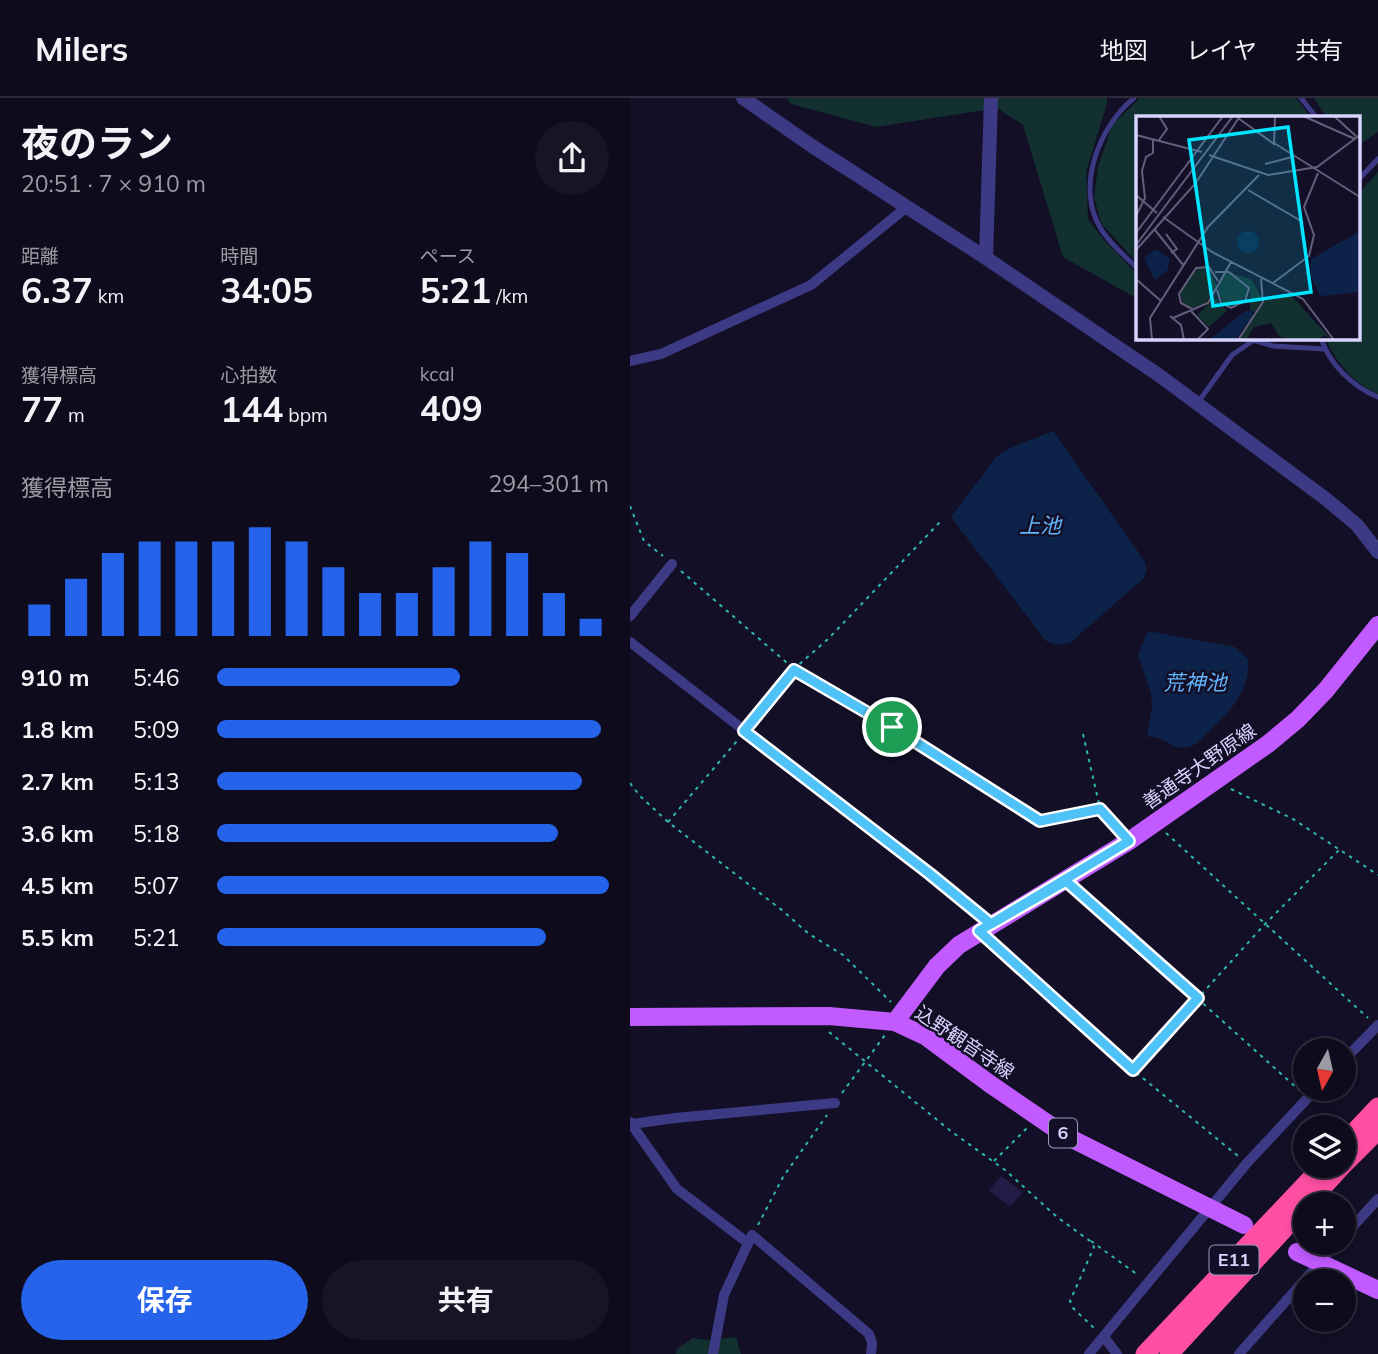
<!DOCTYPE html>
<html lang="ja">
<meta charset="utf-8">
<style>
body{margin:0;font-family:Mulish,"Noto Sans JP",sans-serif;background:#171425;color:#f1f3f6;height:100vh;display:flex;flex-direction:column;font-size:26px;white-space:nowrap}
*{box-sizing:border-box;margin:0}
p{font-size:23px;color:#9b9ba3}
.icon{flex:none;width:38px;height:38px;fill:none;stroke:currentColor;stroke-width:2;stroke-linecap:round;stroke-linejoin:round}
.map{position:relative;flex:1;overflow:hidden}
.side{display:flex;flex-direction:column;background:#0e0b1c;width:630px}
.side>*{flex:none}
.needle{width:46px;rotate:188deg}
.controls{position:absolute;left:663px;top:940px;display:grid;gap:14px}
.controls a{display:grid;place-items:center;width:63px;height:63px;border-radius:50%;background:#0e0b1c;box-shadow:0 4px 10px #0003,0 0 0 2px #2e2b3b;font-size:35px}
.pin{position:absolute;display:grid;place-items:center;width:60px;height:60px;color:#fff;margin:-30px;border:4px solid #fff;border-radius:50%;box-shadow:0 2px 7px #0007}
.round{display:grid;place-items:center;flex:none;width:74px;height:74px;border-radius:37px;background:#171425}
.head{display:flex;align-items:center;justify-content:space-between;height:119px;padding:0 21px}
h1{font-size:38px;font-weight:700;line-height:52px}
.metrics{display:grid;grid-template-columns:repeat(3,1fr);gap:10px;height:119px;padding:7px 21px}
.metrics div{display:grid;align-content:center}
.metrics b{font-size:35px;font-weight:700}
.metrics small{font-size:19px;font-weight:400}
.metrics p{font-size:19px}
.chart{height:196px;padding:14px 21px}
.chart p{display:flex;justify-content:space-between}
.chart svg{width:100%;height:126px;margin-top:7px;stroke:#2563eb;stroke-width:6}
.primary-button{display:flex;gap:14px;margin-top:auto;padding:14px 21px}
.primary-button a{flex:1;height:80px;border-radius:42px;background:#2563eb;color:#fff;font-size:28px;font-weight:700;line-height:80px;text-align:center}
.primary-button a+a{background:#171425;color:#f1f3f6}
ul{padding:0 21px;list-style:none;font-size:23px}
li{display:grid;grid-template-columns:112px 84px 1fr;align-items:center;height:52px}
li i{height:18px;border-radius:9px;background:#2563eb}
header{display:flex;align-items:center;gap:42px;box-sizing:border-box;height:98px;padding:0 35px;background:#0e0b1c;border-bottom:2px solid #2e2b3b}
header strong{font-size:33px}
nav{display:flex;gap:38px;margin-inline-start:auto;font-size:24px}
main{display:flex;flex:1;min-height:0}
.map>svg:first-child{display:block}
</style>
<header>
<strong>Milers</strong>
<nav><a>地図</a><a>レイヤ</a><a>共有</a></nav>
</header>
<main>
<section class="side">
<div class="head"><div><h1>夜のラン</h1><p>20:51 · 7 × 910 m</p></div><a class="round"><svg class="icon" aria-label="share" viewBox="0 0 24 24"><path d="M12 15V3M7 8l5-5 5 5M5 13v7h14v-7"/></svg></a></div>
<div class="metrics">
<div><p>距離</p><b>6.37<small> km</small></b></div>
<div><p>時間</p><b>34:05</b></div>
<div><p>ペース</p><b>5:21<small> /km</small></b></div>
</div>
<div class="metrics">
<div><p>獲得標高</p><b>77<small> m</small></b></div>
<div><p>心拍数</p><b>144<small> bpm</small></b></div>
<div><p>kcal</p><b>409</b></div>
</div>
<div class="chart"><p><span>獲得標高</span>294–301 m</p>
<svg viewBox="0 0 160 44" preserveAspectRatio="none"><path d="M5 44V33M15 44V24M25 44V15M35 44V11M45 44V11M55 44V11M65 44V6M75 44V11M85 44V20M95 44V29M105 44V29M115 44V20M125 44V11M135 44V15M145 44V29M155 44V38"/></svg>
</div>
<ul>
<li><b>910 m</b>5:46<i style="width:62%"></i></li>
<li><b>1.8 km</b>5:09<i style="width:98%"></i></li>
<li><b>2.7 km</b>5:13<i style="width:93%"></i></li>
<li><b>3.6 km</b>5:18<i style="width:87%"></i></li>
<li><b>4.5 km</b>5:07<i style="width:100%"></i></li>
<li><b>5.5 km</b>5:21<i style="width:84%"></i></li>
</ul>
<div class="primary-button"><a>保存</a><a>共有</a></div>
</section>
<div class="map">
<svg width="748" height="1256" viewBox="0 0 748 1256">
<rect width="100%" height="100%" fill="#130f26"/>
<g fill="#12302f">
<path d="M 157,0 L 477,0 L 477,6 L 456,74 L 458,121 L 473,141 L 508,177 L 508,201 L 433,159 L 393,27 L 367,10 L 246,29 L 161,6 Z"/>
<path d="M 510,0 L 666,0 L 681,19 L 508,19 L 508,166 L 471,125 L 464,99 L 468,69 L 482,27 Z"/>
<path d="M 684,0 L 748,0 L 748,34 L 729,47 L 729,19 L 696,19 Z"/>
<path d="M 748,74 L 748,296 C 723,285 706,264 695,240 L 729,240 L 729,95 Z"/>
<path d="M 106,1239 L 111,1256 L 46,1256 L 47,1251 L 63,1240 L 77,1242 Z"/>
</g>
<g fill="#0c2248">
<path d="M 423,333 L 514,462 L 517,472 L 514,480 L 440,545 L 427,547 L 416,543 L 321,419 L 367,358 L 378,351 Z"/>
<path d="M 518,533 L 605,549 L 618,561 C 622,598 590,622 566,646 C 543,658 537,637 517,639 L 522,608 L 521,595 L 508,557 Z"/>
</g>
<path fill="#241b47" d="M 371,1078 L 393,1094 L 380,1109 L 359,1092 Z"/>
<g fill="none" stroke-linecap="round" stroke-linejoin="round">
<g stroke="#2fb8b0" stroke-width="2" stroke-dasharray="3.5 5" stroke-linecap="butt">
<path d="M 0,408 L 14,443 L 33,458"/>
<path d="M 51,473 L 164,571 L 262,629 L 410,723 L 470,711 L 488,730"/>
<path d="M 121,625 L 164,571 L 198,541 L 312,422"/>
<path d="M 453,636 L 470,710"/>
<path d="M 0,685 L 10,698 L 38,724 L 153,813 L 179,836 L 213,857 L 261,904"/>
<path d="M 601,691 L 663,721 L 748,777"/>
<path d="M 38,724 L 107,643"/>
<path d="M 536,735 L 738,920"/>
<path d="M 447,792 L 669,992"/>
<path d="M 361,844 L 503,972 L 608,1058"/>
<path d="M 199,934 L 322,1034 L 375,1072 L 427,1119 L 460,1143 L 464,1149 L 440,1203 L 443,1210 L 465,1231"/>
<path d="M 503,972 L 635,826 L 710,751"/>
<path d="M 212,995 L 255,937"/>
<path d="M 364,1063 L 397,1030"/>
<path d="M 128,1127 L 153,1079 L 197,1017"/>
<path d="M 461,1143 L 508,1177"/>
</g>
<g stroke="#3d3a85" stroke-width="5">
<path d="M 504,0 C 469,28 445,90 471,131 C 480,146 496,159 508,171"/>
<path d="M 671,0 L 686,19"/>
<path d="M 729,81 L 748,61"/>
<path d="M 616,240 L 643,248 L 694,251"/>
<path d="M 691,240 C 699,266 723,289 748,299"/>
<path d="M 569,303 L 602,257 L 627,240"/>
</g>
<g stroke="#3d3a85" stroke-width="10">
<path d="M 0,263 L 31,256 L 181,187 L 278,108"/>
<path d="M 0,518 L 42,466"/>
<path d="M 0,544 L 300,776 L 361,826"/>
<path d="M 714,962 L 748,927"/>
<path d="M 0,1024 L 47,1091 L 118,1145"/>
<path d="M 2,1026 L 45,1020 L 205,1005"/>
<path d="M 714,1138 L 748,1101"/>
<path d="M 474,1239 L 487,1256"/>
<path d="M 83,1256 L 94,1197 L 122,1137 L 239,1236 L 242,1245 L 241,1256"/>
<path d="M 459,1256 L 617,1065 L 687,990"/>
<path d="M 609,1256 L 708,1144"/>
</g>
<g stroke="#3d3a85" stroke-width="14">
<path d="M 113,0 L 182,48 L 356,160 L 530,278 L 696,401 L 727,427 L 748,454"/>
<path d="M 356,160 L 361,0"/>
</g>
<g stroke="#c25bff" stroke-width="18">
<path d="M 0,919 L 199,918 L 265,924 L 295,938 L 360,986 L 436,1038 L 614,1127"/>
<path d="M 265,924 L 307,868 L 329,847 L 499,743 L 638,646 L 668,621 L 696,592 L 748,527"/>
<path d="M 667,1154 L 748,1192"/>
</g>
<g stroke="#ff4fa3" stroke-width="19">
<path d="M 714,1045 L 748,1009"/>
<path d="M 714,1066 L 748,1032"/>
<path d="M 677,1106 L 712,1068"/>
<path d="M 515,1256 L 693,1068"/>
<path d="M 539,1256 L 676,1107"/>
</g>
</g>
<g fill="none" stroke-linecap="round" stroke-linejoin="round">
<defs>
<path id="route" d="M 262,629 L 410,723 L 470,711 L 499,743 L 349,833 L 503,972 L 568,900 L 436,783 L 361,826 L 300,776 L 114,633 L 164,572 L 262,629"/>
</defs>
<use href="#route" stroke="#fff" stroke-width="14"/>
<use href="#route" stroke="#4fc3f7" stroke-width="9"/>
</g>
<g text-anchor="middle" stroke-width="5" stroke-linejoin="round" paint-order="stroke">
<g fill="#130f26" stroke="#9e99be" stroke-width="2">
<rect x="419" y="1020.5" width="28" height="29" rx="5"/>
<rect x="579.5" y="1147.5" width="49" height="29" rx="5"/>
</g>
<g font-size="18" font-weight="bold" fill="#d9d4ff">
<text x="433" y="1041">6</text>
<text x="604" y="1168">E11</text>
</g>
<g font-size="19" fill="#d9d4ff" stroke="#130f26">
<text transform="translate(569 668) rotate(-35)" y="7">善通寺大野原線</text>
<text transform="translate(335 944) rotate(34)" y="7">込野観音寺線</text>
</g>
<g font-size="21" font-style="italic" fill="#62b6ff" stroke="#130f26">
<text x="410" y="435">上池</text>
<text x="565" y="592">荒神池</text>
</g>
</g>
<g transform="translate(506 18)">
<rect width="224" height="224" fill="#130f26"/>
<path d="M 72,151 L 81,170 L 70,187 L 56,192 L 47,187 L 44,176 L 61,152 ZM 92,157 L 113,171 L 97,158 L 115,163 L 126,182 L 154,178 L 195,223 L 188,219 L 183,224 L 153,224 L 143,220 L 135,207 L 118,211 L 110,224 L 103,224 L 120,197 L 114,193 L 114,175 L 98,191 L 88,189 L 82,174 L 85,160 ZM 79,182 L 91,195 L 73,211 L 61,199 Z" fill="#12302f"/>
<path d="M101 126a11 11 0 1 1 22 0a11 11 0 1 1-22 0ZM 224,115 L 224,176 L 184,180 L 175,161 L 175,143 ZM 19,133 L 34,143 L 32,154 L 19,164 L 8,142 ZM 109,195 L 116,194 L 117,200 L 99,224 L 73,224 Z" fill="#0c2248"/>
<path fill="none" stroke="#625e7d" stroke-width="2" d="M 23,0 L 31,13 L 23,24M 167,0 L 219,23M 198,0 L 221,21M 102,2 L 138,28 L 139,0M 0,19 L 66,36M 138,27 L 224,81M 73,39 L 132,59 L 181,51 L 224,19M 129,48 L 156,41M 112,74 L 167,106M 0,79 L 21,97M 0,100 L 9,82 L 6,55 L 10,41 L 17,37 L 17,24M 27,101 L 76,136 L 167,183 L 198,224M 19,114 L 48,150M 0,117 L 87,0M 30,118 L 41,133 L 35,137M 0,129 L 97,0M 0,134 L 59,68 L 104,0M 79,156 L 93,156 L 113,172 L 109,185 L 95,192 L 85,187 L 81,174M 0,163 L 25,185M 137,167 L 173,140 L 178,119 L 168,91 L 182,57M 56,193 L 45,187 L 43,178 L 60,152 L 73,151 L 82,165M 55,195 L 72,213 L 61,224M 34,200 L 45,209 L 48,224M 37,202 L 72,187 L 95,146M 16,224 L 14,202 L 72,111 L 123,59M 102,224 L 127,186 L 125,163"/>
<path fill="#00e5ff" fill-opacity="0.15" stroke="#00e5ff" stroke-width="3.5" d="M 152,11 L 175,176 L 77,190 L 53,24 Z"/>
<rect width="224" height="224" fill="none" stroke="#d9d4ff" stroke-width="3.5"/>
</g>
</svg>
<div class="controls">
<a><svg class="needle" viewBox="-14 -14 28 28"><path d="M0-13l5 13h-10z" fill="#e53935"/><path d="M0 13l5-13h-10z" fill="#9b9ba3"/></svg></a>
<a><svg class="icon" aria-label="layers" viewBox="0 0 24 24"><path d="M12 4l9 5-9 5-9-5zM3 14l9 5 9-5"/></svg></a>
<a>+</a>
<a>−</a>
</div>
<div class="pin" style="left:262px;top:629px;background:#1e9e55"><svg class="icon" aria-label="arrive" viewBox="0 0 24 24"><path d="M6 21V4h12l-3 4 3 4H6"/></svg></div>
</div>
</main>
